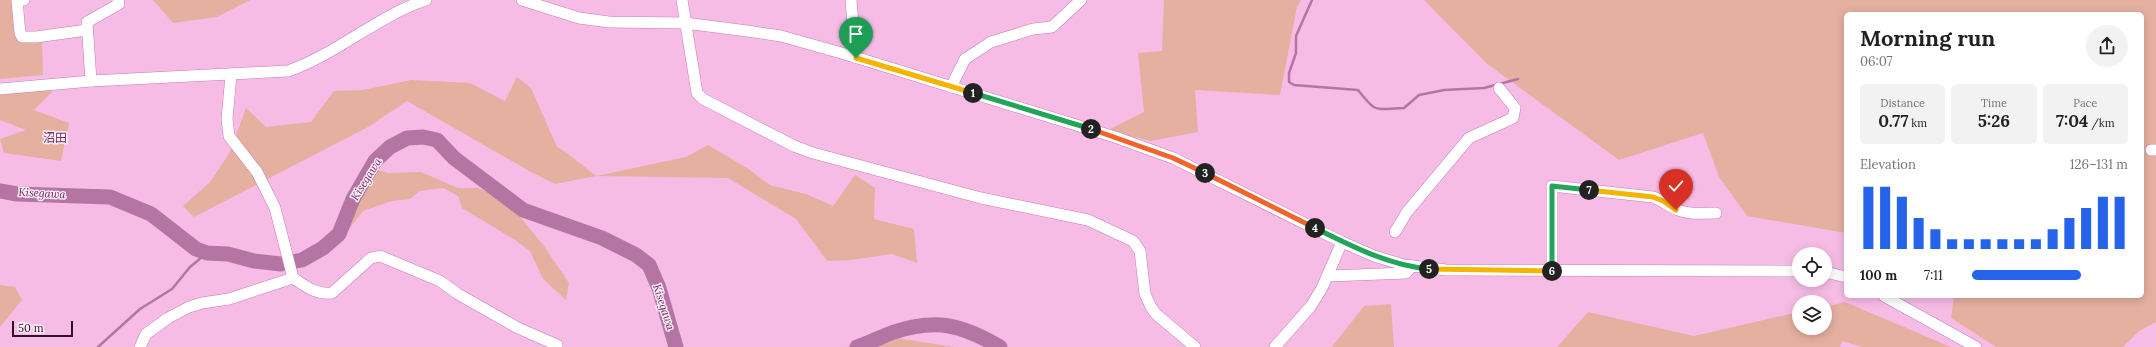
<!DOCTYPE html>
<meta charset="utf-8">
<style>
body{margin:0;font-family:Lora,"Noto Sans JP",serif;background:#f2f2f2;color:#202124;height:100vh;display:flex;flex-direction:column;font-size:15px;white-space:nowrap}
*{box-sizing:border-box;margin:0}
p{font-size:13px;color:#757577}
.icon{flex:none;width:22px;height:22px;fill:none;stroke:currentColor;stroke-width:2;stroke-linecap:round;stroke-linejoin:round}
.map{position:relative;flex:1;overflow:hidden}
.side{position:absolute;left:1844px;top:12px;width:300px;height:286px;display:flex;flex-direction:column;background:#fff;border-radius:6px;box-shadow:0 2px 10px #0003}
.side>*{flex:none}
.fabs{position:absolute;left:1792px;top:247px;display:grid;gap:8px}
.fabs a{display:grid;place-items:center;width:40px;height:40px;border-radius:50%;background:#fff;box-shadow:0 2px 10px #0003;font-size:20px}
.scale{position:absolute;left:12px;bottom:10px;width:61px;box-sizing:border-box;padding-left:4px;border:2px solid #2e1327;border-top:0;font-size:11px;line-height:14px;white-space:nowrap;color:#2e1327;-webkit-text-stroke:3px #fcedf8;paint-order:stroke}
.pin{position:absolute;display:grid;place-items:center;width:34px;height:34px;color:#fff;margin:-41px -17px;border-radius:50% 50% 50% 0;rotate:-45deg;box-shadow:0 0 4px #0007}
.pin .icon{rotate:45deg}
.km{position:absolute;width:20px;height:20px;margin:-10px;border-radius:50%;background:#222;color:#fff;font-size:11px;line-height:20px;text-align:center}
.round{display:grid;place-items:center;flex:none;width:42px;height:42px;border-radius:21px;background:#f2f2f2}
.headline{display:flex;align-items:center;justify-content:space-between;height:68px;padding:0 16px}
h1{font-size:22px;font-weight:700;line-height:30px}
.metrics{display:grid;grid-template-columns:repeat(3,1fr);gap:6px;height:68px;padding:4px 16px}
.metrics div{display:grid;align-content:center;border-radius:6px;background:#f2f2f2;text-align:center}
.metrics b{font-size:17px;font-weight:700}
.metrics small{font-size:11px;font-weight:400}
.metrics p{font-size:11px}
.chart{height:112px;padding:8px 16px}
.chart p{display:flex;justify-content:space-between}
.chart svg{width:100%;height:72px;margin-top:4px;stroke:#2563eb;stroke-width:6}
ul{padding:0 16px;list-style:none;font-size:13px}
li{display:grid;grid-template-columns:64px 48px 1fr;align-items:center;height:30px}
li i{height:10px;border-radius:5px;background:#2563eb}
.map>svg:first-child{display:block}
</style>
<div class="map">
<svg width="2156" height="347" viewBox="0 0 2156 347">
<rect width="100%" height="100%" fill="#f7bce6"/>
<g fill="#e5b0a0">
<path d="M 0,0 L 23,0 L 22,37 L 42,36 L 43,75 L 0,79 Z"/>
<path d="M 153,0 L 250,0 L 217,17 L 173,23 Z"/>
<path d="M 1164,0 L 1301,0 L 1297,7 L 1280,95 L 1195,90 L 1198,132 L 1151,141 L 1106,131 L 1144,112 L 1138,53 L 1162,51 Z"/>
<path d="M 1424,0 L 2156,0 L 2156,322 L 2139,331 L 2123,347 L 1996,347 L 1951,318 L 1954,296 L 2142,296 L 2142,14 L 1846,14 L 1846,233 L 1747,216 L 1719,177 L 1703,133 L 1619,160 L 1486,63 Z"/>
<path d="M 517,77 L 531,88 L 557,147 L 567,153 L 596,176 L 686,157 L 708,145 L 747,168 L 770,185 L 806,194 L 833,206 L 855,175 L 875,188 L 874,219 L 914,229 L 917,263 L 892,254 L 851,260 L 827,261 L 796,219 L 728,178 L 596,176 L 555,184 L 531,172 L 407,101 L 368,127 L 194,217 L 183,206 L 210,182 L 229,154 L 246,108 L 266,127 L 311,122 L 334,91 L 363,90 L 411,80 L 470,83 L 505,101 Z"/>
<path d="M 53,91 L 34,110 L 69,123 L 61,161 L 4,153 L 0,139 L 26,130 L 0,120 L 0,92 Z"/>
<path d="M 378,170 L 388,173 L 421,172 L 458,188 L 478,188 L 489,193 L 512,207 L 544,246 L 569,283 L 566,300 L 543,279 L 530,251 L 515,240 L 462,208 L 458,196 L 443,188 L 420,191 L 410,199 L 392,201 L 363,211 L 349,229 L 343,223 C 350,207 361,175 378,170 Z"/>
<path d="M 0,285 L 15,287 L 22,300 L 0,327 Z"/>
<path d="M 1845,302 L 1951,347 L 1862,347 L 1842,341 L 1840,347 L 1557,347 L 1588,312 L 1694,336 L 1799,312 L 1799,328 L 1825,328 L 1825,307 Z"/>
<path d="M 1391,304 L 1394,347 L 1332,347 L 1364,306 Z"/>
<path d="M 884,336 L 955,347 L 847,347 Z"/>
</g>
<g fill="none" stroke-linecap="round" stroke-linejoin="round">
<g stroke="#b575a4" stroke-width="2.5">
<path d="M 1312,0 L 1296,36 L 1296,53 L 1289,73 L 1289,82 L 1294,85 L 1358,90 C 1377,114 1374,109 1404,108 L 1419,95 L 1444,90 L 1484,88 L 1518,79"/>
<path d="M 98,347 L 140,309 L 172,289 L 190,267 L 207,253"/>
</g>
<g stroke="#b575a4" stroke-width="15">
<path d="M 0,191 L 17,194 L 110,197 L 151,214 L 196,249 L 207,253 L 228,254 L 254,261 L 281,264 L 302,260 L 323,248 L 339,234 L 353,199 L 375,161 L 390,147 L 407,138 L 423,137 L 437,140 L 454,158 L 523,210 L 602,238 L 636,255 L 649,265 L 659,288 L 676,347"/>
<path d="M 857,347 C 870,343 882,336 894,332 C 937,318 962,325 1000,347"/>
</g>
<defs>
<g id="minor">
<path d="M 24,0 L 17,1 L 20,33 L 22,37 L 36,37 L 87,30"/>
<path d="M 522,0 L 579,18 L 609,22 L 685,23 L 747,31 L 781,36 L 845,54 L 1115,137 L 1173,158 L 1342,242 L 1374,256 L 1404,265 L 1446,270 L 1799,271"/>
<path d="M 682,0 L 697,93 L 703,99 L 794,146 L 813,153 L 981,198 L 1088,220 L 1133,241 L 1140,251 L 1145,294 L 1151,307 L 1156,314 L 1195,347"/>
<path d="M 851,0 L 856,58"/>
<path d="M 231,75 L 227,119 L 229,136 L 257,172 L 275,208 L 293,278 C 305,286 316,295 332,293 L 371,258 L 380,256 L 440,281 L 458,294 L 518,328 L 557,345 L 557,347"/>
<path d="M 91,81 L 87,22 L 119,4 L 118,0"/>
<path d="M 951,87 L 965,59 L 991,42 L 1033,29 L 1052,27 L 1081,0"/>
<path d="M 0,89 L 91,81 L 288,71 C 337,54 379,15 426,0"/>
<path d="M 2151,150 L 2156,150"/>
<path d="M 1395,232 L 1407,212 L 1469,138 L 1513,118 L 1515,108 L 1499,88"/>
<path d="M 1552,271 L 1552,186 L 1653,197 C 1662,200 1669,207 1678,210 C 1690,215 1703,213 1716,213"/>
<path d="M 1825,272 L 1846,277"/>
<path d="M 1329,276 L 1406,273 L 1412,266"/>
<path d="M 1884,296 L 1976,347"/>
<path d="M 140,347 L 146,334 L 168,318 L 189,307 L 202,303 L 229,299 L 293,278"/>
<path d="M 1275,347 L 1311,306 L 1322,288 L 1342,242"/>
</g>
</defs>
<use href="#minor" stroke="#c37eb1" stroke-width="12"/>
<use href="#minor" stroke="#fff" stroke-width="11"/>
</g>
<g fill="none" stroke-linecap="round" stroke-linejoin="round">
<defs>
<path id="split-1" d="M 856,58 L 973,93"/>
<path id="split-2" d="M 973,93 L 1091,129"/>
<path id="split-3" d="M 1091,129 L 1173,158 L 1205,173"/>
<path id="split-4" d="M 1205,173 L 1315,228"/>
<path id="split-5" d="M 1315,228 C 1351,246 1388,265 1429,269"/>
<path id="split-6" d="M 1429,269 L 1552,271"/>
<path id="split-7" d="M 1552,271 L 1552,186 L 1589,190"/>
<path id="split-8" d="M 1589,190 L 1653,197 L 1663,201 L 1676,210"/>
</defs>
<use href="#split-1" stroke="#fff" stroke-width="8"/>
<use href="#split-2" stroke="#fff" stroke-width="8"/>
<use href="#split-3" stroke="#fff" stroke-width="8"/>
<use href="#split-4" stroke="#fff" stroke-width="8"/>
<use href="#split-5" stroke="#fff" stroke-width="8"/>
<use href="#split-6" stroke="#fff" stroke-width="8"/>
<use href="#split-7" stroke="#fff" stroke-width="8"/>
<use href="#split-8" stroke="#fff" stroke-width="8"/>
<use href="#split-1" stroke="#f5b400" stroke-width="5"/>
<use href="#split-2" stroke="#22a559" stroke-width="5"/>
<use href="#split-3" stroke="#f0652b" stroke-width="5"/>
<use href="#split-4" stroke="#f0652b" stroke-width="5"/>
<use href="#split-5" stroke="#22a559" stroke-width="5"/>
<use href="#split-6" stroke="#f5b400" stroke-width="5"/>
<use href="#split-7" stroke="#22a559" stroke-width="5"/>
<use href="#split-8" stroke="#f5b400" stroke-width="5"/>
</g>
<g text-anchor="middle" stroke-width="3" stroke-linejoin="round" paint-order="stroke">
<g font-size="11" font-style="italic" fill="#691c5a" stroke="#fcedf8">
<text transform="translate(366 179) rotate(-58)" y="4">Kisegawa</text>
<text transform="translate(42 193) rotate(3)" y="4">Kisegawa</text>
<text transform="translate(664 307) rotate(72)" y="4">Kisegawa</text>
</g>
<g font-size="12" fill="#713463" stroke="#fcedf8">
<text x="55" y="142">沼田</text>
</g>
</g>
</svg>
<div class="fabs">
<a><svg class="icon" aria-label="locate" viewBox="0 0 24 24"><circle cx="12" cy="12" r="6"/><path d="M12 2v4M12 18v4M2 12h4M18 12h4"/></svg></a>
<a><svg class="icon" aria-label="layers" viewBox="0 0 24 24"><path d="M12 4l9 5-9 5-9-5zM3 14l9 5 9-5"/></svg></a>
</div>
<div class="scale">50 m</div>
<div class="pin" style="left:856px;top:58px;background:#1e9e55"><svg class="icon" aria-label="arrive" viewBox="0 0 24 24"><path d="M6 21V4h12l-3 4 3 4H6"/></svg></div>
<div class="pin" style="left:1676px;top:210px;background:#d93025"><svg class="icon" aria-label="check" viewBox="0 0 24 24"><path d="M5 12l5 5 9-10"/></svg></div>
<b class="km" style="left:973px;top:93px">1</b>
<b class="km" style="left:1091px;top:129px">2</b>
<b class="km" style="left:1205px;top:173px">3</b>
<b class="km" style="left:1315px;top:228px">4</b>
<b class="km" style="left:1429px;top:269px">5</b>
<b class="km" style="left:1552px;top:271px">6</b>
<b class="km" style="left:1589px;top:190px">7</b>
<section class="side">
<div class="headline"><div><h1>Morning run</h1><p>06:07</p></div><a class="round"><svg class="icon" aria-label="share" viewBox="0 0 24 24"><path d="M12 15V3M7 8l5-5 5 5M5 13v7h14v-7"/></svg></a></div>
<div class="metrics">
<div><p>Distance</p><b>0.77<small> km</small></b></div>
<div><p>Time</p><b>5:26</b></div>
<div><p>Pace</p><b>7:04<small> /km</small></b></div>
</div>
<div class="chart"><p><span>Elevation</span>126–131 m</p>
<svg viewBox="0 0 160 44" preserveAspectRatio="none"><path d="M5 44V6M15 44V6M25 44V12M35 44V25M45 44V32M55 44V38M65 44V38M75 44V38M85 44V38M95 44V38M105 44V38M115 44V32M125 44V25M135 44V19M145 44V12M155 44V12"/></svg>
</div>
<ul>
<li><b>100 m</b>7:11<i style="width:70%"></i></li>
</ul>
</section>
</div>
